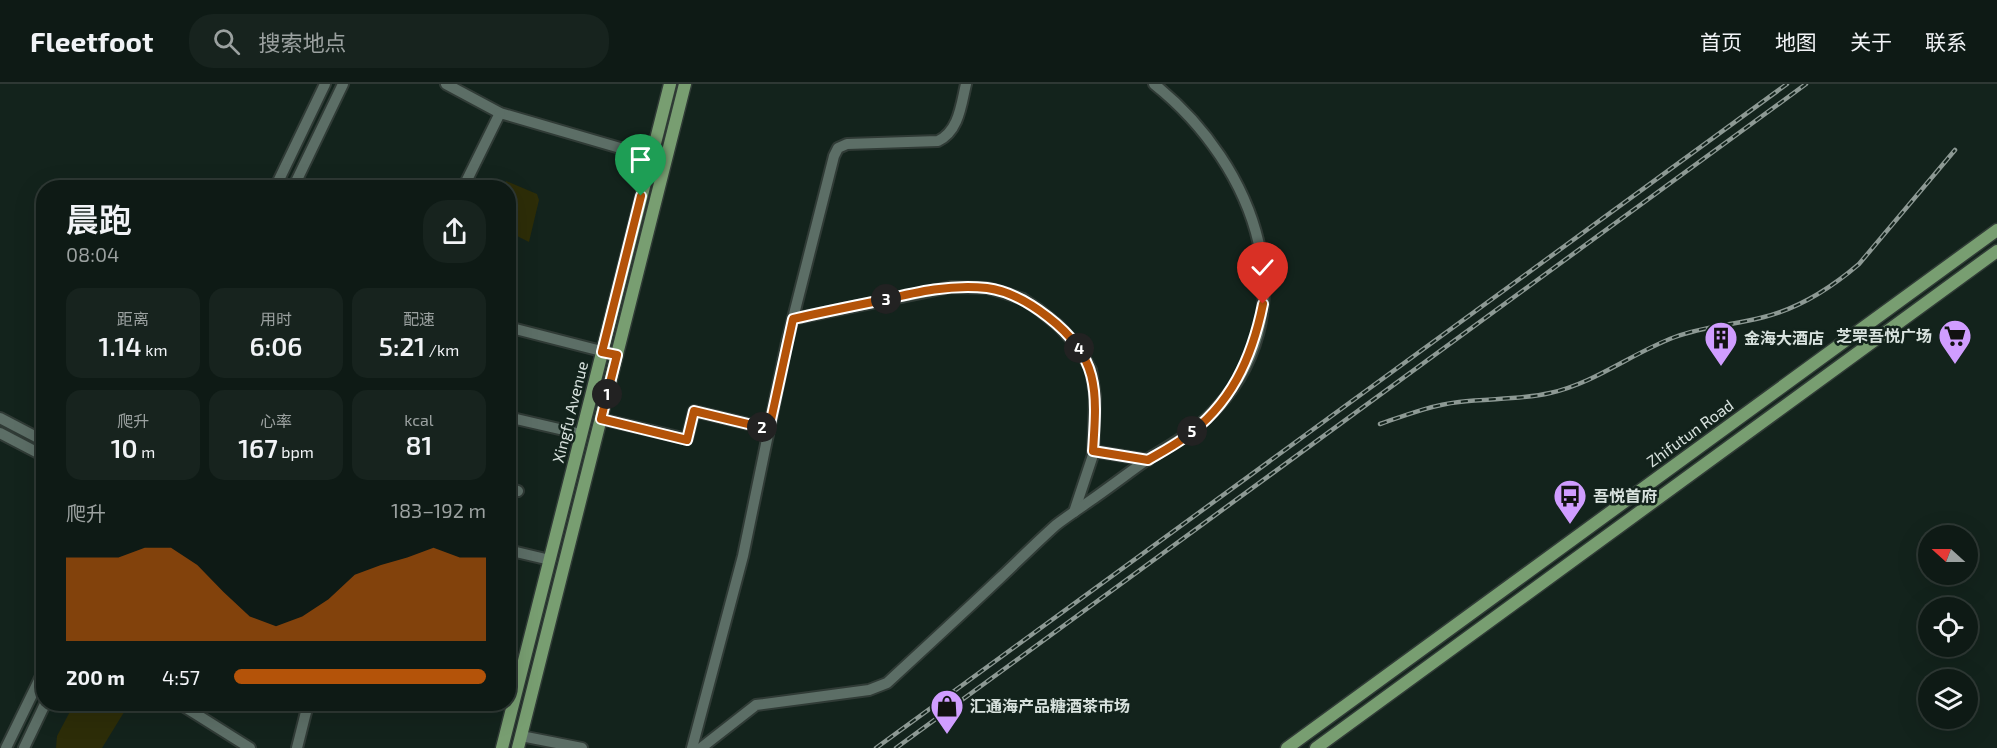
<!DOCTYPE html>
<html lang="zh">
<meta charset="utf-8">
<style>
body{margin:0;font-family:"Exo 2","Noto Sans SC",sans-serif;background:#17231e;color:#f1f3f6;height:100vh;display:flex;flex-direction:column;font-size:22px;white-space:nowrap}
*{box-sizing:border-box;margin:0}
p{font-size:20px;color:#9ba1a0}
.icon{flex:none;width:33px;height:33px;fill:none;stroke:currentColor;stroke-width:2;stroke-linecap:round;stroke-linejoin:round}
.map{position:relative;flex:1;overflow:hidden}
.side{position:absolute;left:36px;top:96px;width:480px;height:531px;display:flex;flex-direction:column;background:#0e1a15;border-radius:24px;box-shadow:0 6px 24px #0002,0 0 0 2px #2e3834}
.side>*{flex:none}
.needle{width:39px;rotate:291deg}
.controls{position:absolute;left:1918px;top:441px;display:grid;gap:12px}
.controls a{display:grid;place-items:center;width:60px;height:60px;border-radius:50%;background:#0e1a15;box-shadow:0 6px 24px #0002,0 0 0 2px #2e3834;font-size:30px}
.pin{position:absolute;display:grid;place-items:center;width:51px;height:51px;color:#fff;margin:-62px -26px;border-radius:50% 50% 50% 0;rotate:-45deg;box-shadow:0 0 6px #0007}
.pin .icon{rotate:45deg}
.km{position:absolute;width:30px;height:30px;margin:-15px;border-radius:50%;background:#222;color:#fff;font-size:16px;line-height:30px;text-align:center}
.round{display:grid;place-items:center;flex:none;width:63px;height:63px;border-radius:24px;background:#17231e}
.head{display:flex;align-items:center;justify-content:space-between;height:102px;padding:0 30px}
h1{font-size:33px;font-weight:600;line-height:45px}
.figures{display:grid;grid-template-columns:repeat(3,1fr);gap:9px;height:102px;padding:6px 30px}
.figures div{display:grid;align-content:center;border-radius:15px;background:#17231e;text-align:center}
.figures b{font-size:26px;font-weight:600}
.figures small{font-size:16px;font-weight:400}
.figures p{font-size:16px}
.chart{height:168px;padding:12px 30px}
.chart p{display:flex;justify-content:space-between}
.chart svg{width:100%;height:108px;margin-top:6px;fill:#b45309;opacity:.7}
ul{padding:0 30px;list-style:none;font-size:20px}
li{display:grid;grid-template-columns:96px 72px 1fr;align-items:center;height:45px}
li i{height:15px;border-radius:8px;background:#b45309}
header{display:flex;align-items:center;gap:36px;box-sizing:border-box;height:84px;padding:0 30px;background:#0e1a15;border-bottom:2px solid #2e3834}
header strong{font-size:28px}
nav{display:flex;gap:33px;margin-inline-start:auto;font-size:21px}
.search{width:420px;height:54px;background:#17231e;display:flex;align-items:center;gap:15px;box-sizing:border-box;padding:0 21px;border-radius:24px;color:#9ba1a0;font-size:22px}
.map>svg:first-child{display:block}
</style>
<header>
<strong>Fleetfoot</strong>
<div class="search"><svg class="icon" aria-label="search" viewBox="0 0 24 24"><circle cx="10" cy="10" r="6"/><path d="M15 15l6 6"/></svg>搜索地点</div>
<nav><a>首页</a><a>地图</a><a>关于</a><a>联系</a></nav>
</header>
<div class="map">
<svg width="1997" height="664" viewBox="0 0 1997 664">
<rect width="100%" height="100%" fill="#13231c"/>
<g fill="#2d2d08">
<path d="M 506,97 L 537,110 L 539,116 L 529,158 L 509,148 L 508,104 L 503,103 Z"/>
<path d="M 74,620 L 129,620 L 102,664 L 56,664 L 57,652 Z"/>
</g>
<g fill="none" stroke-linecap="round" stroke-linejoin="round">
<defs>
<g id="minor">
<path d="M 446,0 L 500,29 L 651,73"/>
<path d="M 275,104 L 325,0"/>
<path d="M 293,104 L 343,0"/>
<path d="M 463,104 L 500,29"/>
<path d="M 793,235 L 951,203 L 987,204 L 1002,208 L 1023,215 L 1038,225 L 1059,242 L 1079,264 L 1091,286 L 1095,312 L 1093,371 L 1074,428"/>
<path d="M 508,243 L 617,271"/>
<path d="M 508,333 L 581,350"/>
<path d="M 0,334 L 44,357"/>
<path d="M 601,335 L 687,355 L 694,327 L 769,345"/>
<path d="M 0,349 L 44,372"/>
<path d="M 1093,367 L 1148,376"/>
<path d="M 508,404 L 518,407"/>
<path d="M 508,466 L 550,476"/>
<path d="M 180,620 L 250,664"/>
<path d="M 521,652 L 582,664"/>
<path d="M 6,664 L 44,586"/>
<path d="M 24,664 L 45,620"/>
<path d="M 297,664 L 308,620"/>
<path d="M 692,664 L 743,472 L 787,258 L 834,72 L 838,64 L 847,60 L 938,57 C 959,47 961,21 966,0"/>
<path d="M 701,664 L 756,621 L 869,606 L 887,599 C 925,564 963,529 1000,494 C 1019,476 1037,458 1056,441 C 1069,431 1083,422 1097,412 C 1114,400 1131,387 1148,375 C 1169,362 1189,351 1207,334 C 1314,231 1255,80 1154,0"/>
</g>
<g id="major">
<path d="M 502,664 L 670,0"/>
<path d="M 518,664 L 685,0"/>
<path d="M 1287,664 L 1997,146"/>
<path d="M 1316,664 L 1997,167"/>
</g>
</defs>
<use href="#minor" stroke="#303b36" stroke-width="14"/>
<use href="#major" stroke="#303b36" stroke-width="15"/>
<use href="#minor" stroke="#5c6e66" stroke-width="10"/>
<use href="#major" stroke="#789e71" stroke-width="12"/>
<defs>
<g id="rail">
<path d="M 1380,340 C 1406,331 1432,321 1459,318 C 1490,314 1520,316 1550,309 C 1595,299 1632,269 1675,253 C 1704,242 1734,241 1764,233 C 1800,224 1831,204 1859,180 L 1955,66"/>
<path d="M 876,664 L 1787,0"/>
<path d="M 896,664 L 1806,0"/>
</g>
</defs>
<use href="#rail" stroke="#8d9994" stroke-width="4.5"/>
<use href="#rail" stroke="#13231c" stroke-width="2" stroke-dasharray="7" stroke-linecap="butt"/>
</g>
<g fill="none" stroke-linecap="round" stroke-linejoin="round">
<defs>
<path id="route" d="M 641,112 L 602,268 L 617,271 L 601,335 L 687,356 L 694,327 L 769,345 L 793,235 C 823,228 853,222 883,216 C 917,208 951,200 987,204 C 1010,207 1030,219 1048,233 C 1100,273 1097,307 1093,367 L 1148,376 C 1160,369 1173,362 1184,354 C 1231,321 1252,274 1263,220"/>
</defs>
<use href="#route" stroke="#fff" stroke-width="12"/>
<use href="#route" stroke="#b45309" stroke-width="8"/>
</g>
<defs>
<symbol id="supermarket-pin" viewBox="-11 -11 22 30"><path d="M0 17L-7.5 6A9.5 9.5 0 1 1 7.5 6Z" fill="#d09dff" stroke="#13231c"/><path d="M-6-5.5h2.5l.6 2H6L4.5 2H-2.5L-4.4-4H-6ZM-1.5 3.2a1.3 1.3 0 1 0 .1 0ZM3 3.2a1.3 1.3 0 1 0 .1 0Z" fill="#111"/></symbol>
<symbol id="building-pin" viewBox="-11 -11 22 30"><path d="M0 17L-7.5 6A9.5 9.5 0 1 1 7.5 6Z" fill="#d09dff" stroke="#13231c"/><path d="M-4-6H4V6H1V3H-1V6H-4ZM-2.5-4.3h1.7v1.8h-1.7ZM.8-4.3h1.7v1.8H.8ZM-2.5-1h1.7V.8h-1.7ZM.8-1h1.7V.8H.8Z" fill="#111"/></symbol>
<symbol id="bus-pin" viewBox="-11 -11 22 30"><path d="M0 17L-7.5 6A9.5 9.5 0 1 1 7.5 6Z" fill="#d09dff" stroke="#13231c"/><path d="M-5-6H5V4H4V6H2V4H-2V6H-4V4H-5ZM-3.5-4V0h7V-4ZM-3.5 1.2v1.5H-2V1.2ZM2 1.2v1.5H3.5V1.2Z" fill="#111"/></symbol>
<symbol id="shop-pin" viewBox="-11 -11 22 30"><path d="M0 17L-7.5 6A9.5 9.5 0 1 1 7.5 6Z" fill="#d09dff" stroke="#13231c"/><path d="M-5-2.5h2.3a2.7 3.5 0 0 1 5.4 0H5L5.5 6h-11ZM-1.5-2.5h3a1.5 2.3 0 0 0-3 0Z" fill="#111"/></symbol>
</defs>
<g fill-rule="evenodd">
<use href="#supermarket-pin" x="1936" y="233" width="38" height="52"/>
<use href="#building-pin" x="1702" y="235" width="38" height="52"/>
<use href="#bus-pin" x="1551" y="393" width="38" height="52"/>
<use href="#shop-pin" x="928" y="603" width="38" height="52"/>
</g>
<g text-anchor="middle" stroke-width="5" stroke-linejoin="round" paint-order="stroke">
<g font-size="16" font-weight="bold" fill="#d8e2de" stroke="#13231c" text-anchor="start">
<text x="1932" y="258" text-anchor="end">芝罘吾悦广场</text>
<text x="1744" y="260">金海大酒店</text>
<text x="1593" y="418">吾悦首府</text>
<text x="970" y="628">汇通海产品糖酒茶市场</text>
</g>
<g font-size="16" fill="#d8e2de" stroke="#13231c">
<text transform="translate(570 328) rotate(-76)" y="6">Xingfu Avenue</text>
<text transform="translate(1690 349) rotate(-36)" y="6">Zhifutun Road</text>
</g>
</g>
</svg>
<div class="controls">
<a><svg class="needle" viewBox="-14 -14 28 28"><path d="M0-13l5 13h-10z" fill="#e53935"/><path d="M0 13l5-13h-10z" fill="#9ba1a0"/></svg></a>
<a><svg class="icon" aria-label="locate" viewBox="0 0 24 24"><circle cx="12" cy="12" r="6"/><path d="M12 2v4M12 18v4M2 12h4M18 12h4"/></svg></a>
<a><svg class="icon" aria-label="layers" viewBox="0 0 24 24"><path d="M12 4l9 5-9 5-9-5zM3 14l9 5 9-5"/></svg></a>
</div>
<div class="pin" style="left:641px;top:112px;background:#1e9e55"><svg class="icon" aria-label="arrive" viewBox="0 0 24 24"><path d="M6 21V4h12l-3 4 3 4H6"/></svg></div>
<div class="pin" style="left:1263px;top:220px;background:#d93025"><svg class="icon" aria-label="check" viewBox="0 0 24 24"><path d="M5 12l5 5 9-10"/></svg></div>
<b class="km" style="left:607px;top:310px">1</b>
<b class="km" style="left:762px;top:343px">2</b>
<b class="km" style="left:886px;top:215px">3</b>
<b class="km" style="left:1079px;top:264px">4</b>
<b class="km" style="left:1192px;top:347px">5</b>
<section class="side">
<div class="head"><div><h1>晨跑</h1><p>08:04</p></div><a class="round"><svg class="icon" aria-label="share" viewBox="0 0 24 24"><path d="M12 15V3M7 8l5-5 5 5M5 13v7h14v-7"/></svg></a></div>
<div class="figures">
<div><p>距离</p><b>1.14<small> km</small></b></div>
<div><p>用时</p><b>6:06</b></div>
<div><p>配速</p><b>5:21<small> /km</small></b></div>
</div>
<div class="figures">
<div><p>爬升</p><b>10<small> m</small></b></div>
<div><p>心率</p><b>167<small> bpm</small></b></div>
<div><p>kcal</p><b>81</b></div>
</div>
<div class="chart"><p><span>爬升</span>183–192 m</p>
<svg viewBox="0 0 160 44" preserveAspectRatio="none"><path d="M0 44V10L10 10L20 10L30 6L40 6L50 13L60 24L70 34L80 38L90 34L100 27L110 17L120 13L130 10L140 6L150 10L160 10V44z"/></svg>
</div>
<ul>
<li><b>200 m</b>4:57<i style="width:100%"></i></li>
</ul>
</section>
</div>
